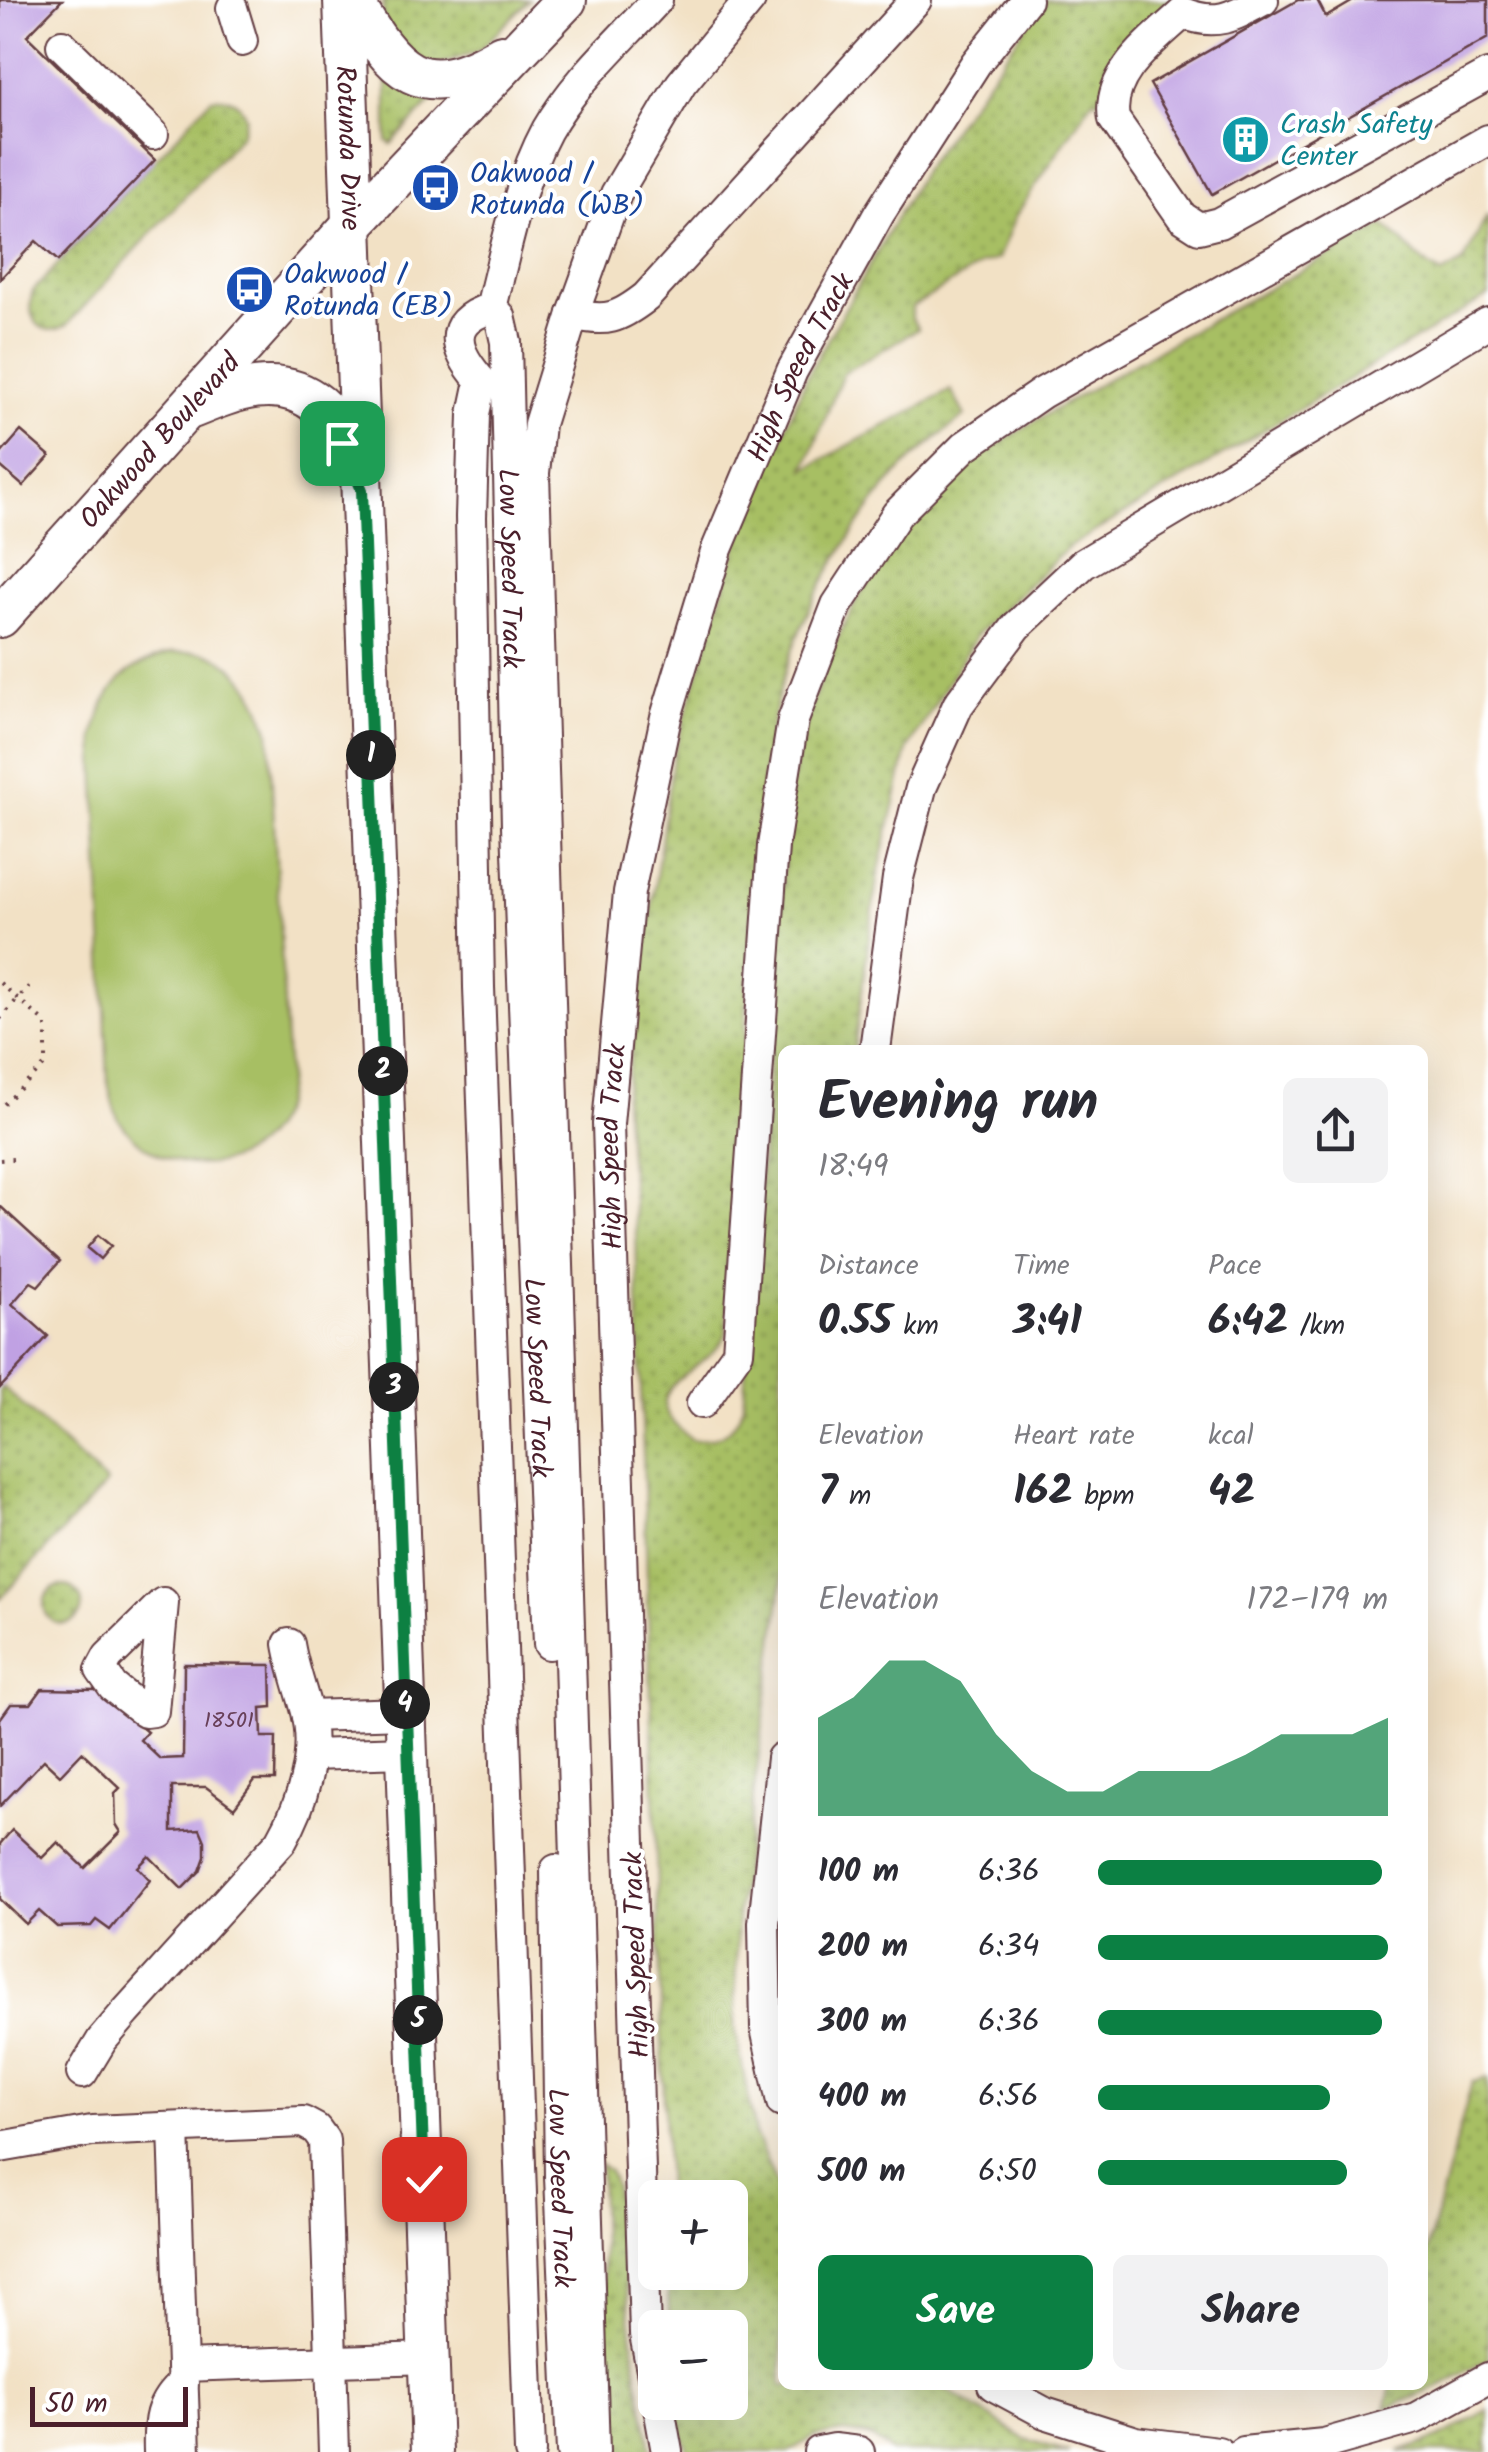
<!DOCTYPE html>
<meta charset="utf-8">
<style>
body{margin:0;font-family:Kalam,sans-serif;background:#f2f2f3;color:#2b2b33;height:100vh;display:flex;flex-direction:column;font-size:38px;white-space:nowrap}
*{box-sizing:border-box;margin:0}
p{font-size:32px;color:#7c7c81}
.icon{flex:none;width:55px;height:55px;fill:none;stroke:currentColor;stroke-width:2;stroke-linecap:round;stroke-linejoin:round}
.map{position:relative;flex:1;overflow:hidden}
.details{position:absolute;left:778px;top:1045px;width:650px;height:1345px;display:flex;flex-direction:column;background:#fff;border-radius:15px;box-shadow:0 10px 40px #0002}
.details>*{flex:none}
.tools{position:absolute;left:638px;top:2180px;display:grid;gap:20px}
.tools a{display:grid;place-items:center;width:110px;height:110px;border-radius:15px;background:#fff;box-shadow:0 10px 40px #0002;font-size:50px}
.scale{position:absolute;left:30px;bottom:25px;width:158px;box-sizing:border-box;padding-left:10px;border:5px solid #4a1f2b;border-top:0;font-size:28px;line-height:35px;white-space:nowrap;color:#4a1f2b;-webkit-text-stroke:8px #fff;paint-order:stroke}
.pin{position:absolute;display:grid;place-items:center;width:85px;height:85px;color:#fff;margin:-42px;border-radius:20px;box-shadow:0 5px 15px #0006}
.km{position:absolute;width:50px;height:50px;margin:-25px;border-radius:50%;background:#222;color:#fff;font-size:28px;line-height:50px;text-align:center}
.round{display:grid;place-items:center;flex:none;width:105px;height:105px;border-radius:15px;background:#f2f2f3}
.overview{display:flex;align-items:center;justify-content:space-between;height:170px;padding:0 40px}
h1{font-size:55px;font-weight:800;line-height:75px}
.figures{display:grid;grid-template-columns:repeat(3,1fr);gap:15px;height:170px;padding:10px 40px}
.figures div{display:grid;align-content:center}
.figures b{font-size:42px;font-weight:800}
.figures small{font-size:28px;font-weight:400}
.figures p{font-size:28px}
.chart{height:280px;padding:20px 40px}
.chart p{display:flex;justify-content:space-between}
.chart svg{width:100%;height:180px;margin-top:10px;fill:#0b8043;opacity:.7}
.primary-button{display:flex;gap:20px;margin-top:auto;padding:20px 40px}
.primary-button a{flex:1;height:115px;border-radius:15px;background:#0b8043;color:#fff;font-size:40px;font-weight:800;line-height:115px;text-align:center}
.primary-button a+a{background:#f2f2f3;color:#2b2b33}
ul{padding:0 40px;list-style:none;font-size:32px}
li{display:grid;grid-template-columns:160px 120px 1fr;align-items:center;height:75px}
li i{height:25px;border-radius:12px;background:#0b8043}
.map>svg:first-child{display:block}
</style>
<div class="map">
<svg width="1488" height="2452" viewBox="0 0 1488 2452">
<defs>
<pattern id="grass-dots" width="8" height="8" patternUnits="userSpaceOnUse" patternTransform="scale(2.5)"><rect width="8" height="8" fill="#a7bf64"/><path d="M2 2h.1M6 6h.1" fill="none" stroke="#8a9b53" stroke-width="1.8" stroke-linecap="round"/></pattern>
</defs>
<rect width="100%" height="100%" fill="#fff"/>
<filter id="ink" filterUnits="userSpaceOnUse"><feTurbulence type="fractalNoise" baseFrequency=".01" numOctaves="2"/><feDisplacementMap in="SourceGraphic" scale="20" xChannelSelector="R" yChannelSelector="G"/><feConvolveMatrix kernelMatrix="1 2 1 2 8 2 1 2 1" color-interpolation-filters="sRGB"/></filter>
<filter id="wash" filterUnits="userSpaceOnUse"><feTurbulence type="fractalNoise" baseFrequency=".0048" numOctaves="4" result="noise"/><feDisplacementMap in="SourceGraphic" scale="40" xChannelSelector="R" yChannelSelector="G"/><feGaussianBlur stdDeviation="2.25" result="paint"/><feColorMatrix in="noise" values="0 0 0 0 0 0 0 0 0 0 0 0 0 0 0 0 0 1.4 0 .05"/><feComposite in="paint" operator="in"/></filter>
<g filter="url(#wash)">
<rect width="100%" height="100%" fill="#f2e1c5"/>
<g fill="url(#grass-dots)" stroke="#786f48" stroke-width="2.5">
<path d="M 383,0 L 529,0 L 480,50 L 430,68 L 384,35 Z"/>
<path d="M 1045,0 L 1174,0 L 1174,3 L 1111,72 L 1098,101 L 1093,99 L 1015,217 L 998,259 L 982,264 L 912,307 L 912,319 L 918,329 L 843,373 L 805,469 L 951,390 L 965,416 C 947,430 928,444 911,460 C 886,484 864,515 845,545 C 787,635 770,709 759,814 L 726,1334 C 711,1372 620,1388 693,1440 C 721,1440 734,1432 743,1406 L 789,793 C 809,690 849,593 918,512 C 966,456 1035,422 1097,385 C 1192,330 1288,278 1384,225 C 1407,242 1417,262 1442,274 L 1464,261 L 1488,214 L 1488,296 L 1069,547 L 978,633 L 907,750 L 877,880 L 854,1050 L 782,1050 L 782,1584 L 737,1919 L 735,2027 L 755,2133 L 782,2199 L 782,2385 L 939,2385 L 1025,2439 L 1069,2452 L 892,2452 L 868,2436 L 844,2432 L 814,2437 L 788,2452 L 688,2452 L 674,2403 L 730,2402 L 730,2328 L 669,2327 L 668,2273 L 730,2272 L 730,2198 L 667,2198 L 636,1236 L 624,1102 L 673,757 L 738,542 L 807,376 L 925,167 Z"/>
<path d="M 387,75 L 439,94 L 391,144 L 387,141 Z"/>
<path d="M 219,97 C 234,98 240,104 246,117 L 241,135 L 67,325 C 40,341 24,315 33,291 L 211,99 Z"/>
<path d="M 3,1387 L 107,1483 L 0,1599 L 0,1390 Z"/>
<circle cx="63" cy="1605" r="19"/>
<path d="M 1488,2078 L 1488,2359 L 1436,2388 L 1385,2409 L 1391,2385 L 1422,2385 L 1423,2267 L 1472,2082 Z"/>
<path d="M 600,2164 L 609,2171 L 615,2187 L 637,2375 L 652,2452 L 607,2452 Z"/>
<path d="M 1488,2410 L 1488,2452 L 1399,2452 L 1439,2438 Z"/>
</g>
<path fill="#a7bf64" stroke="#786f48" stroke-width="2.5" d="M 173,652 C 183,653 196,651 205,653 C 242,664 258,698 269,730 L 288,1077 C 286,1096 283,1113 271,1129 C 233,1183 153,1172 119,1120 C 113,1110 111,1095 108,1083 L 94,737 C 106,685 121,668 173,652 Z"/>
<g id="blocks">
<g fill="#c0a1e3">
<path d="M 0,0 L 62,0 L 27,36 L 155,160 L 58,261 L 36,241 L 0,279 Z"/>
<path d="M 1298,0 L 1317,0 L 1326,17 L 1355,0 L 1488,0 L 1488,38 L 1212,194 L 1150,84 Z"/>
<path d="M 21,431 L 50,456 L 23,486 L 0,466 L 0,455 Z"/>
<path d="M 0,1206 L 60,1261 L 38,1286 L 31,1282 L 12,1304 L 48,1336 L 0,1388 Z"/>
<path d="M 98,1235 L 111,1246 L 100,1259 L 87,1248 Z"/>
<path d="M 184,1664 L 271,1665 L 272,1707 L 261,1708 L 262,1737 L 276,1737 L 275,1780 L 255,1780 L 234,1808 L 206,1787 L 172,1787 L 172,1831 L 200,1829 L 205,1841 L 205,1857 L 200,1871 L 182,1889 L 149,1856 L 138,1867 L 150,1880 L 110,1930 L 96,1920 L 91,1926 L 57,1927 L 39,1911 L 26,1924 L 0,1899 L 0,1844 L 12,1830 L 42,1858 L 58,1842 L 85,1868 L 121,1832 L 116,1824 L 115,1793 L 120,1788 L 82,1752 L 60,1775 L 44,1760 L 0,1806 L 0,1719 L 11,1704 L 31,1704 L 42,1689 L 96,1690 L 147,1732 L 140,1740 L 160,1759 L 183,1758 Z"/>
</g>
</g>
</g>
<g filter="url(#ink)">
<use href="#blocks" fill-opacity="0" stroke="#633c42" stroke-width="2.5"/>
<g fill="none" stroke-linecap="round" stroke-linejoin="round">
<defs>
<g id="minor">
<path d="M 1263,0 C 1234,16 1216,27 1183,13 C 1153,41 1106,74 1114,119 L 1182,217 L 1199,228 L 1219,223 L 1488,75"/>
<path d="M 232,8 L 242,41"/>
<path d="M 62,45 L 153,134"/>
<path id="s1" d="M 491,308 L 500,316 L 506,342 L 517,826 L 549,1644"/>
<path d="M 573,314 C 606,323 619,318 646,297 L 916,0"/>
<path d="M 875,1050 L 898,878 L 921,788 L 958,705 L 1017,626 L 1083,564 L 1488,323"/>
<path d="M 702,1403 L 738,1352 L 773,846 L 793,720 L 837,605 L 897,514 L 965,446 L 1042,393 L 1488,140"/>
<path d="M 163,1603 L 153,1711 L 145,1712 L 113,1687 L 101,1670 L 108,1657 Z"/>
<path d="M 308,1716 L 405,1713"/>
<path d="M 310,1755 L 406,1752"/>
<path d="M 782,1758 L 764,1923 L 766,2028 L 782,2102"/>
<path id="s2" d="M 556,1870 L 560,2177 L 572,2452"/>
<path d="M 82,2073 L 102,2040 L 126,2012 L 281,1841 C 302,1804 318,1755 307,1712 C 301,1689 293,1668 289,1644"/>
<path d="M 174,2128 L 182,2366"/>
<path d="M 0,2147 L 92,2131 L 303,2122 L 316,2129 L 324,2140 L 334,2452"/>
<path id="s3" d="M 655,2385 L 645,2334 L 608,1124 L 629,892 L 666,717 L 717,549 L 792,371 L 879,214 L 976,63 L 1026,0"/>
<path d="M 993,2385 L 1045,2413 L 1136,2442 L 1218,2452"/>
<path d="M 658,2402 L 667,2452"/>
<path d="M 159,2452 C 158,2422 159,2403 183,2383"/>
<path d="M 185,2452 L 182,2366 L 429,2358"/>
<path d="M 530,2452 L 479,987 L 471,517 L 474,414 L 481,381 C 455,351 444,323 491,308 C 506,249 518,184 547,130 C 575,81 619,42 657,0"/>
<path d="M 594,2452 L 534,473 L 539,424 L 573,314 L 616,194 L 681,84 L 750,0"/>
<path d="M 819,2452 L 834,2449 L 859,2452"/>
<path d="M 1243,2452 L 1324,2444 L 1416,2418 L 1488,2378"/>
</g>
<g id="major">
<path id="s4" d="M 344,0 L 432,2452"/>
<path d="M 352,0 C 394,72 420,104 502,55"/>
<path d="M 192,408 C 233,391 279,372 319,405 C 335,418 344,448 352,467"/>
<path id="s5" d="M 0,617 L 351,226 L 566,0"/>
</g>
</defs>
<use href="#minor" stroke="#633c42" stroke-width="34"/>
<use href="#major" stroke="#633c42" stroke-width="44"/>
<g stroke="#633c42" stroke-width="4" stroke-dasharray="2.5 8" stroke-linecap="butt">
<path d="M 0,983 L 46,1023 L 46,1064 L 0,1108"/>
<path d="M 0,1019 L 29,986"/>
<path d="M 0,1160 L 13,1159"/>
</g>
<use href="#minor" stroke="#fff" stroke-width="30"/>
<use href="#major" stroke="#fff" stroke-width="40"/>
</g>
</g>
<g fill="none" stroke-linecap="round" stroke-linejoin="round" filter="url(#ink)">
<defs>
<path id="route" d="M 342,443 L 362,490 L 424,2179"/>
</defs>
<use href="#route" stroke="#fff" stroke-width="20"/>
<use href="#route" stroke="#0b8043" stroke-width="12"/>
</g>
<defs>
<symbol id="building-disc" viewBox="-11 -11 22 22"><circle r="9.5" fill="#0f9aa8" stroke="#fff"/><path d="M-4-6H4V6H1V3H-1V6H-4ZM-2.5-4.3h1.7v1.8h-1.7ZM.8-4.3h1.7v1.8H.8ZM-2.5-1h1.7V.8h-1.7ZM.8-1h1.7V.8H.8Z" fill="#fff"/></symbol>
<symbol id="bus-disc" viewBox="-11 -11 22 22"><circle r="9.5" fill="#1a4fb4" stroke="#fff"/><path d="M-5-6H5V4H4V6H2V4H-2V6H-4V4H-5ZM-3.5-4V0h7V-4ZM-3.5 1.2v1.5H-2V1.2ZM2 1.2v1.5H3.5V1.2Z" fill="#fff"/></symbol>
</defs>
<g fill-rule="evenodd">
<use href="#building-disc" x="1218" y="112" width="55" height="55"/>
<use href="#bus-disc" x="408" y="160" width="55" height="55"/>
<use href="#bus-disc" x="222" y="262" width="55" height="55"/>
</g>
<g text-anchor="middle" stroke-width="8" stroke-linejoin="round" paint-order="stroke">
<g font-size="22" fill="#684059">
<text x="229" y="1727">18501</text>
</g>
<g font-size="28" fill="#0d838f" stroke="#fff" text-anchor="start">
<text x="1280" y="133">Crash Safety<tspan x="1280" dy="32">Center</tspan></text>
</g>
<g font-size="28" fill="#4a1f2b" stroke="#fff">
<text dy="10" stroke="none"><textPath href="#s4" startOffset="148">Rotunda Drive</textPath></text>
<text dy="10" stroke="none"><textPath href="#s3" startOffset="2050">High Speed Track</textPath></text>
<text dy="10" stroke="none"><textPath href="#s5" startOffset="238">Oakwood Boulevard</textPath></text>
<text dy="10" stroke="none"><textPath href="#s1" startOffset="265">Low Speed Track</textPath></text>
<text dy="10" stroke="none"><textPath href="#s3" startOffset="1240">High Speed Track</textPath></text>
<text dy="10" stroke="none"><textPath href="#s1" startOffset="1075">Low Speed Track</textPath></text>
<text transform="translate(635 1955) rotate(-92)" y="10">High Speed Track</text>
<text dy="10" stroke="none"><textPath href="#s2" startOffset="318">Low Speed Track</textPath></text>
</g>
<g font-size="28" fill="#164399" stroke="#fff" text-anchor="start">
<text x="470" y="182">Oakwood /<tspan x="470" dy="32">Rotunda (WB)</tspan></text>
<text x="284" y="283">Oakwood /<tspan x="284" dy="32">Rotunda (EB)</tspan></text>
</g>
</g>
</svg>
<div class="tools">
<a>+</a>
<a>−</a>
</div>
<div class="scale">50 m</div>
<div class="pin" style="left:342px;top:443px;background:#1e9e55"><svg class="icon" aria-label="arrive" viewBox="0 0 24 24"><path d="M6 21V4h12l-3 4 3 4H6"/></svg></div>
<div class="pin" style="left:424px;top:2179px;background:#d93025"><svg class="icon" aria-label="check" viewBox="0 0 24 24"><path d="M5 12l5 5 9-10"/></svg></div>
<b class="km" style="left:371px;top:755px">1</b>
<b class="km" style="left:383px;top:1071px">2</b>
<b class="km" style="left:394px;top:1387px">3</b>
<b class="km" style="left:405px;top:1704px">4</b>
<b class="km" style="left:418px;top:2020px">5</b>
<section class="details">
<div class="overview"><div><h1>Evening run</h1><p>18:49</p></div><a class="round"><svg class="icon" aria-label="share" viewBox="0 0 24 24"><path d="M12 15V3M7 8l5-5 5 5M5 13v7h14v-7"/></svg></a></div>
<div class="figures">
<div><p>Distance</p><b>0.55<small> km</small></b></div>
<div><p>Time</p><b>3:41</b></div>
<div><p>Pace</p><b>6:42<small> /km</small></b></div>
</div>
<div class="figures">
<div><p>Elevation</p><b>7<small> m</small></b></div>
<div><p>Heart rate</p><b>162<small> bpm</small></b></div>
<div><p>kcal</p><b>42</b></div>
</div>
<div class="chart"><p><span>Elevation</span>172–179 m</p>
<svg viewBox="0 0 160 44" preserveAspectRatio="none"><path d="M0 44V20L10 15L20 6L30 6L40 11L50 24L60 33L70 38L80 38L90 33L100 33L110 33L120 29L130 24L140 24L150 24L160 20V44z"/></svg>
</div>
<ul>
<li><b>100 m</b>6:36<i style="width:98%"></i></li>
<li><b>200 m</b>6:34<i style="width:100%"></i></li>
<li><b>300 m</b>6:36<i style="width:98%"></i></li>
<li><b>400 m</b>6:56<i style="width:80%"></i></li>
<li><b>500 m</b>6:50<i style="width:86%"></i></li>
</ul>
<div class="primary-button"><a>Save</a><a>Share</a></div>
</section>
</div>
